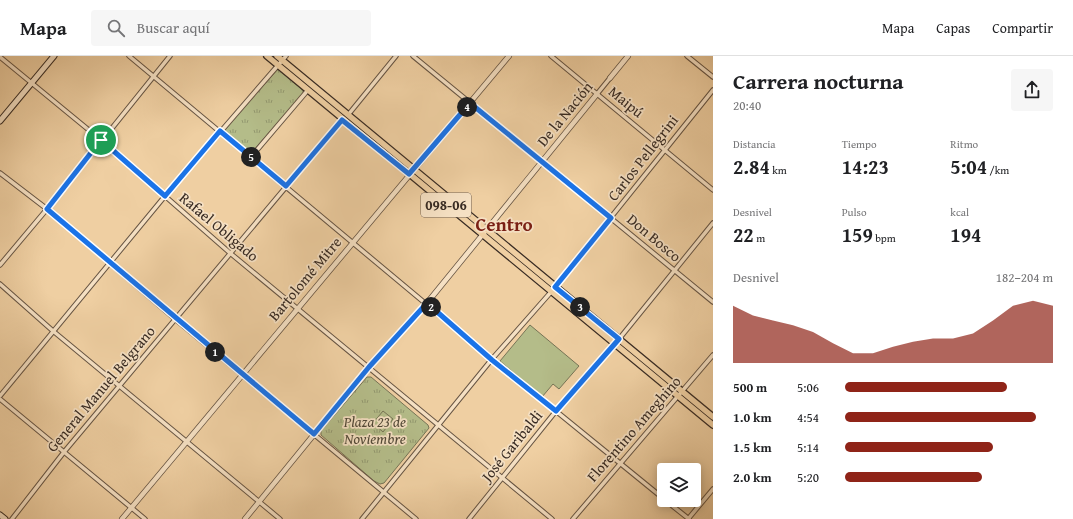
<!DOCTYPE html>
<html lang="es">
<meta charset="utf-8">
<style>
body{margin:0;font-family:"Gentium Book Plus",serif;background:#f6f6f6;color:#202124;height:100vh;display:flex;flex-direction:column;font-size:15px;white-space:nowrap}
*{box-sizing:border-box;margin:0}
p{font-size:13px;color:#757577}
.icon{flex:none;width:22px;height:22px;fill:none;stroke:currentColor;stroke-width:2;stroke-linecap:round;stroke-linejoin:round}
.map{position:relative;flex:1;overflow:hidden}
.panel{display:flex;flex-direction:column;background:#fff;width:360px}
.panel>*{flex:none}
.buttons{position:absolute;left:657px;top:407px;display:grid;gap:8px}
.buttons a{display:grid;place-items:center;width:44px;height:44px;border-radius:4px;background:#fff;box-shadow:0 2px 10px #0003;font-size:20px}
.pin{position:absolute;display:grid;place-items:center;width:34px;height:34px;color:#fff;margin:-17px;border:2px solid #fff;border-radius:50%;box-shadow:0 1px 4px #0007}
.km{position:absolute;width:20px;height:20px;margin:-10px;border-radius:50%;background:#222;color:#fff;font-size:11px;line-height:20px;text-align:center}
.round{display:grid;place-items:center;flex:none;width:42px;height:42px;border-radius:4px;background:#f6f6f6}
.summary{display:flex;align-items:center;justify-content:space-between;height:68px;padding:0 20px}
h1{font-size:22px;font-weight:600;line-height:30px}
.stats{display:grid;grid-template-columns:repeat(3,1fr);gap:6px;height:68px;padding:4px 20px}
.stats div{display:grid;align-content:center}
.stats b{font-size:20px;font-weight:600}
.stats small{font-size:11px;font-weight:400}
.stats p{font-size:11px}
.chart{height:112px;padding:8px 20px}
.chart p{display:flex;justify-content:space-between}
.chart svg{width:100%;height:72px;margin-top:4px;fill:#8f2418;opacity:.7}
ul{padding:0 20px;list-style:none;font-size:13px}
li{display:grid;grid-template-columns:64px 48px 1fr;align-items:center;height:30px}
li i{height:10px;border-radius:5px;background:#8f2418}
header{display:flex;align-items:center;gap:24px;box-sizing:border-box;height:56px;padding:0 20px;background:#fff;border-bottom:1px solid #e0e0e0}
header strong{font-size:19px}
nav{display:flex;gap:22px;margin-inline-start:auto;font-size:14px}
.search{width:280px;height:36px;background:#f6f6f6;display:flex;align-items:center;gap:10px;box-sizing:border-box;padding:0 14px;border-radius:4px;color:#757577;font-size:15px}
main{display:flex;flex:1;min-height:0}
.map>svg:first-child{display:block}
</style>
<header>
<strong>Mapa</strong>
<div class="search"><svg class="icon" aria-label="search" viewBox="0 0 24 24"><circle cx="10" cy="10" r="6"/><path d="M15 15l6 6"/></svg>Buscar aquí</div>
<nav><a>Mapa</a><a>Capas</a><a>Compartir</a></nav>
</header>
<main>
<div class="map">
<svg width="713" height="463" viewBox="0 0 713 463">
<defs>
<pattern id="park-tufts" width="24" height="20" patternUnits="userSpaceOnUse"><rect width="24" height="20" fill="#b4bc89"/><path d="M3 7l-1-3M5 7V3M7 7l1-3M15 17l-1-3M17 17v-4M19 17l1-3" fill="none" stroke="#939970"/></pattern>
</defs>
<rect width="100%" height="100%" fill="#efcfa2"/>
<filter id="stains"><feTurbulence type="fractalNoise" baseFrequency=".005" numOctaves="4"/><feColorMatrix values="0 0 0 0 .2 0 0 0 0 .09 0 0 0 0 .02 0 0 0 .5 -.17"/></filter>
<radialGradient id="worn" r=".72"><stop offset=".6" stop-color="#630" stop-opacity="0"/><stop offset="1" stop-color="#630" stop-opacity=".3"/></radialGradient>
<g fill="url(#park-tufts)" stroke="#767456">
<path d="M 278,13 L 305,36 L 251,97 L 224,74 Z"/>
<path d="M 367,321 L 371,321 L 428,369 L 429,372 L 384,427 L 380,428 L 374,425 L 321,379 L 321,375 Z"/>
</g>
<g fill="#b4bc89" stroke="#767456">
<path d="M 530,269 L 579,310 L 559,333 L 553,328 L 542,341 L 500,305 Z"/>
<path d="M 383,355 L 393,363 L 383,376 L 373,367 Z"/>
</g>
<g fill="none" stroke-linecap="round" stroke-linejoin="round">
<defs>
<g id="minor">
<path d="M 129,0 L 492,303 L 664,443"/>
<path d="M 413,0 L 713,246"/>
<path d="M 551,0 L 713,134"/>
<path d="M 687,0 L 713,21"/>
<path d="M 0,1 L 101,84 L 230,197 L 552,463"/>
<path d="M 597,38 L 610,22"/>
<path d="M 348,59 L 396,0"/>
<path d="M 251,101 L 308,34"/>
<path d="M 0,117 L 47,153 L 175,263 L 416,463"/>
<path d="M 0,209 L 47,153 L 170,0"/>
<path d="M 0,228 L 53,275 L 280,463"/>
<path d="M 555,231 L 713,34"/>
<path d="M 0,340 L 165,140 L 286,0"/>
<path d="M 0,343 L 145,463"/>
<path d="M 665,444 L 689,463"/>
<path d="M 12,463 L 64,396 L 342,64"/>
<path d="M 362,463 L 492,303 L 551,236"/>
<path d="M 469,463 L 556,355 L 615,288 L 713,167"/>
<path d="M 573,463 L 713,299"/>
<path d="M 688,463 L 713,433"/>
</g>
<g id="tertiary">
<path d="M 610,22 L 628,0"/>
<path d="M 122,463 L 509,0"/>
<path d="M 245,463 L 369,311 L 427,247 L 597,38"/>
</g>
<g id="secondary">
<path d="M 0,65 L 54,0"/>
<path d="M 0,459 L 5,463"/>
</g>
<g id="primary">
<path d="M 267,0 L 713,369"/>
<path d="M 277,0 L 713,361"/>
</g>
</defs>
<use href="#minor" stroke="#665443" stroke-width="5.5"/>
<use href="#tertiary" stroke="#665443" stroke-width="6"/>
<use href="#secondary" stroke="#382b23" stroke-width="7"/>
<use href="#primary" stroke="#382b23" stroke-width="8"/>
<use href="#minor" stroke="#f5e0c3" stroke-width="3.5"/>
<use href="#tertiary" stroke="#f5e0c3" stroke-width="4.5"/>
<use href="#secondary" stroke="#f5e0c3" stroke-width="5"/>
<use href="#primary" stroke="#efcfa2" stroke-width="5.5"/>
</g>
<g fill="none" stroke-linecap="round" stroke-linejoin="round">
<defs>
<path id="route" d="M 470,47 L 611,162 L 555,231 L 619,283 L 556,355 L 492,304 L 427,247 L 369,311 L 314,378 L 47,153 L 101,84 L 165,140 L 220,75 L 286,130 L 342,64 L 409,118 Z"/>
</defs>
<use href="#route" stroke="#fff" stroke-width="8"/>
<use href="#route" stroke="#1a73e8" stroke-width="5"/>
</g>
<g text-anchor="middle" stroke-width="3.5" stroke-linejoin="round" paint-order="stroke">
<rect fill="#f5e0c3" stroke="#716153" stroke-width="1" x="421" y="137" width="50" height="24" rx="3"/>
<g font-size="14" font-weight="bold" fill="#382b23">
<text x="446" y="154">098-06</text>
</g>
<g font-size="15" fill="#382b23" stroke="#f5e0c3">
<text transform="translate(626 46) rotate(39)" y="5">Maipú</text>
<text transform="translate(565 58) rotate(-51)" y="5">De la Nación</text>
<text transform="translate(643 102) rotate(-52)" y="5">Carlos Pellegrini</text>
<text transform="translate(219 171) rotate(40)" y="5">Rafael Obligado</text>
<text transform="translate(654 182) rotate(40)" y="5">Don Bosco</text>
<text transform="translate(305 223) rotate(-50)" y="5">Bartolomé Mitre</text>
<text transform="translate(101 333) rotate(-50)" y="5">General Manuel Belgrano</text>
<text transform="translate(634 373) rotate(-49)" y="5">Florentino Ameghino</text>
<text transform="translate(512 390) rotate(-51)" y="5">José Garibaldi</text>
</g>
<g font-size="15" font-style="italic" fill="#514837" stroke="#f5e0c3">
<text x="375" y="371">Plaza 23 de<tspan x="375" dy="17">Noviembre</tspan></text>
</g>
<g font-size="19" font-weight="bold" fill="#7a1f14" stroke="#f5e0c3">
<text x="504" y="175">Centro</text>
</g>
</g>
<rect width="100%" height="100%" filter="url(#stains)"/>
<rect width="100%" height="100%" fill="url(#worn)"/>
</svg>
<div class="buttons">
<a><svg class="icon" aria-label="layers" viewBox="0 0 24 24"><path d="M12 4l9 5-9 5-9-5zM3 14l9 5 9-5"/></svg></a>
</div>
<div class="pin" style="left:101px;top:84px;background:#1e9e55"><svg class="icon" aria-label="arrive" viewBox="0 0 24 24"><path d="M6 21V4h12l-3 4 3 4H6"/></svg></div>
<b class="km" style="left:215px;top:296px">1</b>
<b class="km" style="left:431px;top:251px">2</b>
<b class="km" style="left:580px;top:251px">3</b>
<b class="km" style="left:467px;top:51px">4</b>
<b class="km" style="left:251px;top:101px">5</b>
</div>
<section class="panel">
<div class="summary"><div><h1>Carrera nocturna</h1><p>20:40</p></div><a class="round"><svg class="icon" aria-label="share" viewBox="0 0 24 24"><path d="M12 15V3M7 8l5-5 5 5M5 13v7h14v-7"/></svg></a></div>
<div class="stats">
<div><p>Distancia</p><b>2.84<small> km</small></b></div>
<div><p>Tiempo</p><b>14:23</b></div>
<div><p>Ritmo</p><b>5:04<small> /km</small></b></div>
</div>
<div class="stats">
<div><p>Desnivel</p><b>22<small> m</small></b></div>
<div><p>Pulso</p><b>159<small> bpm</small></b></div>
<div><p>kcal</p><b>194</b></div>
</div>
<div class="chart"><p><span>Desnivel</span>182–204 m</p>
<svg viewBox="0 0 160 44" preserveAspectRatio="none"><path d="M0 44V9L10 15L20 18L30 21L40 25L50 32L60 38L70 38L80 34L90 31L100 29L110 29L120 26L130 18L140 9L150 6L160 9V44z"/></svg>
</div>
<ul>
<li><b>500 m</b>5:06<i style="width:78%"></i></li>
<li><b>1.0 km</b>4:54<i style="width:92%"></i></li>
<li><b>1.5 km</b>5:14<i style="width:71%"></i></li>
<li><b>2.0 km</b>5:20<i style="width:66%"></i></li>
</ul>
</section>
</main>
